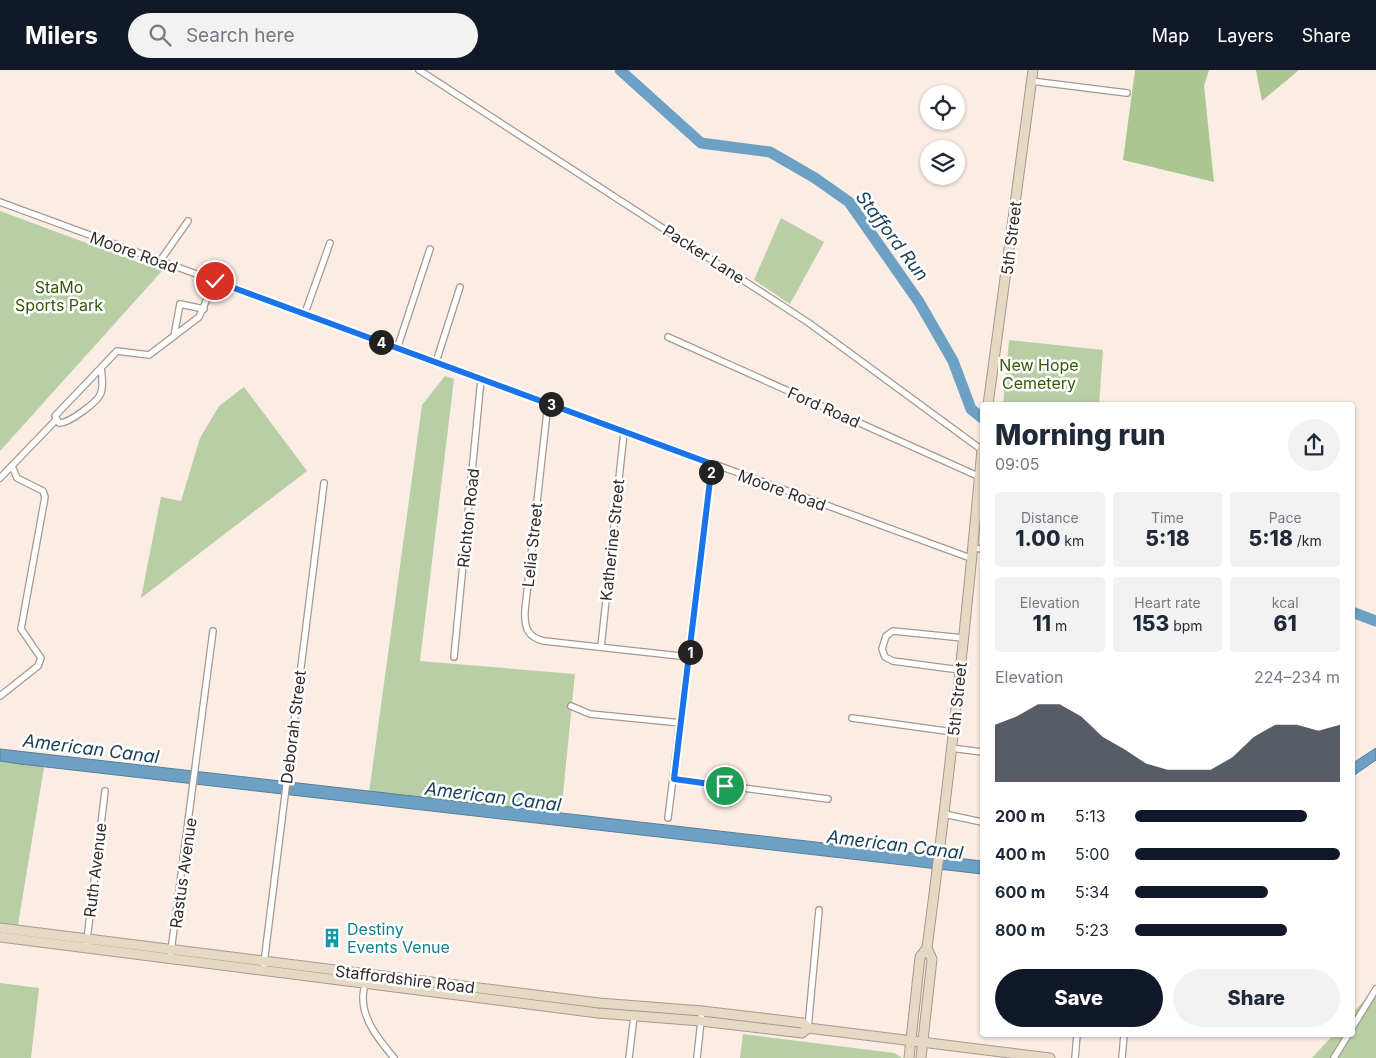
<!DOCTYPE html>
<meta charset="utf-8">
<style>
body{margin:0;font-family:Inter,sans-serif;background:#f2f2f3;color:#1f2937;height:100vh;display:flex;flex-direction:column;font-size:19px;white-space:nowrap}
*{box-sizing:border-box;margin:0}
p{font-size:16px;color:#747a83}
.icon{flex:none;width:28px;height:28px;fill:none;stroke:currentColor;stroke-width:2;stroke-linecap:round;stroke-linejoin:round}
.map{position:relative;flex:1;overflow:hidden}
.panel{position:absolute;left:980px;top:332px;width:375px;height:635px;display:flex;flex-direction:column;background:#fff;border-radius:5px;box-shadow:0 1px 4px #0004}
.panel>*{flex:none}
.controls{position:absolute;left:920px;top:15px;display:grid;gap:10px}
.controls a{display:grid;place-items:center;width:45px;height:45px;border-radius:50%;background:#fff;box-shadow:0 1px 4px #0004;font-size:25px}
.pin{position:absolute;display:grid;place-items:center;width:42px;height:42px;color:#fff;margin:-21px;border:2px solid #fff;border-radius:50%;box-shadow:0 1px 5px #0007}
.km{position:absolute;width:25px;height:25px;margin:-12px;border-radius:50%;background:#222;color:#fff;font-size:14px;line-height:25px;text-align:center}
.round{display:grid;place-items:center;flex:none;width:52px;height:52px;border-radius:26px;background:#f2f2f3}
.overview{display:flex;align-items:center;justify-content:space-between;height:85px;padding:0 15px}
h1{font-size:28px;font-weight:800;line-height:38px}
.metrics{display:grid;grid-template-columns:repeat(3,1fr);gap:8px;height:85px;padding:5px 15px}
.metrics div{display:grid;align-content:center;border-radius:5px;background:#f2f2f3;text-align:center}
.metrics b{font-size:21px;font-weight:800}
.metrics small{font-size:14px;font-weight:400}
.metrics p{font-size:14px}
.chart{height:140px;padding:10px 15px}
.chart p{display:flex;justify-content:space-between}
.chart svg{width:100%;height:90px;margin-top:5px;fill:#111827;opacity:.7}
.button{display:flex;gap:10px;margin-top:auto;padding:10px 15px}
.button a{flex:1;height:58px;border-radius:30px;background:#111827;color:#fff;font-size:20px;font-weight:800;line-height:58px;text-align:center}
.button a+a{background:#f2f2f3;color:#1f2937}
ul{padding:0 15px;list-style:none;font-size:16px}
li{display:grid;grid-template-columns:80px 60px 1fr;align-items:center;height:38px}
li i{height:12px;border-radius:6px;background:#111827}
header{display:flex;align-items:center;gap:30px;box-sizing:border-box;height:70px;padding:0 25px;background:#111827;color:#fff}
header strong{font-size:24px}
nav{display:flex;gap:28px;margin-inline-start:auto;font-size:18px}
.search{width:350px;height:45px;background:#f2f2f3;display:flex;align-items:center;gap:12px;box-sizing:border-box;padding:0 18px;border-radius:28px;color:#747a83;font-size:19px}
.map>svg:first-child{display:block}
</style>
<header>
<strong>Milers</strong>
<div class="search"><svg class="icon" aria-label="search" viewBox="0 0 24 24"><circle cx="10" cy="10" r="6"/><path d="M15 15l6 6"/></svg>Search here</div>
<nav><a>Map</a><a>Layers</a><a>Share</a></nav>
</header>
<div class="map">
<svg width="1376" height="988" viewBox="0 0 1376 988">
<rect width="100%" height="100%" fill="#fbece4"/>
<g fill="#b8cea5">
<path d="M 0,141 L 162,201 L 0,381 Z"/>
<path d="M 781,148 L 824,172 L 790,234 L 754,210 Z"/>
<path d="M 1009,270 L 1103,280 L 1099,335 L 1003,335 Z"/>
<path d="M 445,306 L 454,309 L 420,591 L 575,604 L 561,744 L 369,723 L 422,335 Z"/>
<path d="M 244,317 L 307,401 L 141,528 L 161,427 L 181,431 L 200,368 L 219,336 Z"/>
<path d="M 0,691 L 44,697 L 18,855 L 0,853 Z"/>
<path d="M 0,913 L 39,918 L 31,988 L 0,988 Z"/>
<path d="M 1376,917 L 1376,988 L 1312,988 L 1333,965 L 1352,965 L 1353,943 Z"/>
<path d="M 743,964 L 894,983 L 902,988 L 740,988 Z"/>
</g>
<g fill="#aac792">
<path d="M 1135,0 L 1209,0 L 1204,16 L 1214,112 L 1123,90 Z"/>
<path d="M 1256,0 L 1299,0 L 1262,31 Z"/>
</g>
<g fill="#6ca0c5" stroke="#5a7d96">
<path d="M 1376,678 L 1376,690 L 1353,706 L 1353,693 Z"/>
<path d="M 0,679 L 982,791 L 982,804 L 20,694 L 0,691 Z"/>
</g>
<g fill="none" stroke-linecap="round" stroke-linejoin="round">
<g stroke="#6ca0c5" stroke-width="11">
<path d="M 620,0 L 701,73 L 770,82 L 815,108 L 849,132 L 919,232 L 953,291 L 971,339 L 982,348"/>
<path d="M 1352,542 L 1376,551"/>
</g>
<defs>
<g id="street">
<path d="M 419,0 L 809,253 L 982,380"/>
<path d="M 1031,11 L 1127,23"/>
<path d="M 0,132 L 973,489"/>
<path d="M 160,191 L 188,151"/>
<path d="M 305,243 L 330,173"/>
<path d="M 174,266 L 180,234 L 204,239"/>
<path d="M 668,267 L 980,407"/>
<path d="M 397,279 L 430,179"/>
<path d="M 436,292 L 460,217"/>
<path d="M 101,298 C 102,306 104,317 100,325 C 96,333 68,354 59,353 L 55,346 L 117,281 L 149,285 L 199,247 L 215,211"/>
<path d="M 548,333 L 525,540 C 524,557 527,567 544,571 L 689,587"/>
<path d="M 0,408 L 56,350"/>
<path d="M 974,478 L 982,479"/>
<path d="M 601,577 L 624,362"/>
<path d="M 454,587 L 481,309"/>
<path d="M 960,600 L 893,591 L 885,587 L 882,579 L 886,566 L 893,561 L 963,568"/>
<path d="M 0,626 L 38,596 L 41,588 L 21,559 L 45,427 L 43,421 L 17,408 L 12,396"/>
<path d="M 571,636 L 590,644 L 681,653"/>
<path d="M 852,648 L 953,662"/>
<path d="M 951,678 L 982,682"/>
<path d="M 674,709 L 828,729"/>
<path d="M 944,744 L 982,752"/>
<path d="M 668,748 L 712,394"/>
<path d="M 86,878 L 105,721"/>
<path d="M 170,889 L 213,561"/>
<path d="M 263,901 L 324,413"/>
<path d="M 367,904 C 366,912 363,920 363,928 C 363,951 380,971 394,988"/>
<path d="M 808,958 L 819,840"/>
<path d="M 1352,958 L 1376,919"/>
<path d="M 629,988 L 634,946"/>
<path d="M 697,988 L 702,941"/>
<path d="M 1075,988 L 1077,965"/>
<path d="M 1122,988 L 1124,965"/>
<path d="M 1334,988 L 1348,965"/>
</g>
<g id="secondary">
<path d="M 988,335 L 1033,0"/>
<path d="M 0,858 L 599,933 L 702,941 L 803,953 L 808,958 L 1050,988"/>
<path d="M 0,867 L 598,943 L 701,951 L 802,963 L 808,958"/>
<path d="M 909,988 L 920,887 L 927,878 C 949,712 967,545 982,379"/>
<path d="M 921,988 L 932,889 L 927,878"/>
</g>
</defs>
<use href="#street" stroke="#a69891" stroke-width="8"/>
<use href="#secondary" stroke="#a69891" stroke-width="11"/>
<use href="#street" stroke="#fff" stroke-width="5.5"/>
<use href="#secondary" stroke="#e6d9c4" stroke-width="9"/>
</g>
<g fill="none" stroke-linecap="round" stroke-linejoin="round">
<defs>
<path id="route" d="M 215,211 L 712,394 L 674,709 L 725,716"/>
</defs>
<use href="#route" stroke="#fff" stroke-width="10"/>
<use href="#route" stroke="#1a73e8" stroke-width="6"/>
</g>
<defs>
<symbol id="building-bare" viewBox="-9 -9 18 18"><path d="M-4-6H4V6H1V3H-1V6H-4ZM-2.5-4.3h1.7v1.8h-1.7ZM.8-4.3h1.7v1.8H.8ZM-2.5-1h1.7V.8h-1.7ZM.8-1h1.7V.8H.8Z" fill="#0f9aa8" stroke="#fff" stroke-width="2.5" paint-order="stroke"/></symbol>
</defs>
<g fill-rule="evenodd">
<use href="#building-bare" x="318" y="854" width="28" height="28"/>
</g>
<g text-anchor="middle" stroke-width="5" stroke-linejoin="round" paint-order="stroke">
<g font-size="16" fill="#302b28" stroke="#fff">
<text transform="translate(1011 168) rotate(-83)" y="6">5th Street</text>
<text transform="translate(134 182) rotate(20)" y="6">Moore Road</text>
<text transform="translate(704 184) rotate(33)" y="6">Packer Lane</text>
<text transform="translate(824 337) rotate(24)" y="6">Ford Road</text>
<text transform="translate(782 420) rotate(20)" y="6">Moore Road</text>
<text transform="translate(468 448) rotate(-84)" y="6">Richton Road</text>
<text transform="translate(612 470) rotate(-84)" y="6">Katherine Street</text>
<text transform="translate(532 475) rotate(-84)" y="6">Lelia Street</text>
<text transform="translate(957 629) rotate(-84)" y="6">5th Street</text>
<text transform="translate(293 657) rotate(-83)" y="6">Deborah Street</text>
<text transform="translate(95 800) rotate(-83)" y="6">Ruth Avenue</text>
<text transform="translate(183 803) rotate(-82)" y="6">Rastus Avenue</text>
<text transform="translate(405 909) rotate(7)" y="6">Staffordshire Road</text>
</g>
<g font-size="16" fill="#355708" stroke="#fff">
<text x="59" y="223">StaMo<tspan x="59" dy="18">Sports Park</tspan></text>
<text x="1039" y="301">New Hope<tspan x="1039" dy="18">Cemetery</tspan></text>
</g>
<g font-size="16" fill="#0d838f" stroke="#fff" text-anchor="start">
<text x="347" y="865">Destiny<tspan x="347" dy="18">Events Venue</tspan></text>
</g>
<g font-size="18" font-style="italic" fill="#163f5a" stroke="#fff">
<text transform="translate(892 166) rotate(53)" y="6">Stafford Run</text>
<text transform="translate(91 679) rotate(7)" y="6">American Canal</text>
<text transform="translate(493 727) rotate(7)" y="6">American Canal</text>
<text transform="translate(895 775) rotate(7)" y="6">American Canal</text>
</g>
</g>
</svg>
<div class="controls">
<a><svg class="icon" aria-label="locate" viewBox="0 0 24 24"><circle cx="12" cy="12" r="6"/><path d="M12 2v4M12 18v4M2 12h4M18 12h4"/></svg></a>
<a><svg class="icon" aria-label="layers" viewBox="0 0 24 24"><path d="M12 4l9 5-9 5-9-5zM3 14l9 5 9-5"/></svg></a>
</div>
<div class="pin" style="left:725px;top:716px;background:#1e9e55"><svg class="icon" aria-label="arrive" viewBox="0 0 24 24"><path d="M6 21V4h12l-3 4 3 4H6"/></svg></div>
<div class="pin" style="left:215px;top:211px;background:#d93025"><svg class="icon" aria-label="check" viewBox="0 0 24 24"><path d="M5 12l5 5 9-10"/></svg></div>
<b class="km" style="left:690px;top:582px">1</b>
<b class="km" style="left:711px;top:402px">2</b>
<b class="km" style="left:551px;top:334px">3</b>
<b class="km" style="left:381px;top:272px">4</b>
<section class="panel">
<div class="overview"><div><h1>Morning run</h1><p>09:05</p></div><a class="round"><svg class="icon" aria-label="share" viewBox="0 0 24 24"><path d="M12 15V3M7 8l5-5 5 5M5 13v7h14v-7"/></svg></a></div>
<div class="metrics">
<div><p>Distance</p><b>1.00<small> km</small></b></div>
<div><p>Time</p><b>5:18</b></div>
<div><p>Pace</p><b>5:18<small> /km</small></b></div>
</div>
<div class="metrics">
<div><p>Elevation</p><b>11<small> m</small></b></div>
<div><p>Heart rate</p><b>153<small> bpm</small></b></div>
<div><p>kcal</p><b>61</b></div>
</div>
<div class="chart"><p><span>Elevation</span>224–234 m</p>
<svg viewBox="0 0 160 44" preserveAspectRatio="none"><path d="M0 44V16L10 12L20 6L30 6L40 12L50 22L60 28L70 35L80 38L90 38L100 38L110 32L120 22L130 16L140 16L150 19L160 16V44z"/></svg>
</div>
<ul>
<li><b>200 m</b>5:13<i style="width:84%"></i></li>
<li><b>400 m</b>5:00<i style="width:100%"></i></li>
<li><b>600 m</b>5:34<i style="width:65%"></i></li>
<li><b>800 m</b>5:23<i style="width:74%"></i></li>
</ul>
<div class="button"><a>Save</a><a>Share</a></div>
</section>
</div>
